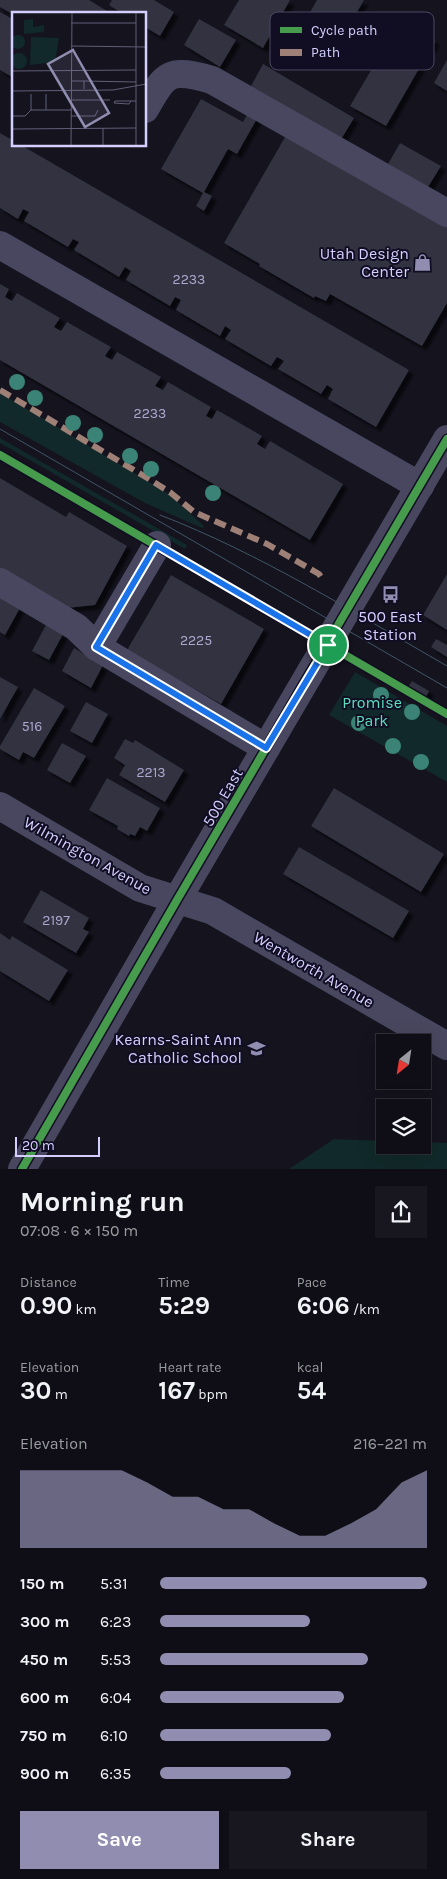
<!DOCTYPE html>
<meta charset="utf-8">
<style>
body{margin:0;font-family:Karla,sans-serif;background:#18171f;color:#f1f3f6;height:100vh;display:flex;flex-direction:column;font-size:19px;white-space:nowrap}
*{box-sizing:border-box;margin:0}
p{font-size:16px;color:#9b9ca1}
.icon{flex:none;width:28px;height:28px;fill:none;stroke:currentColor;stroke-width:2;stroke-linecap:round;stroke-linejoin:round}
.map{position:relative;height:1169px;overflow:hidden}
.details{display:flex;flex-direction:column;background:#0f0e16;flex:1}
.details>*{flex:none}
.needle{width:32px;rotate:210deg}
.controls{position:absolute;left:376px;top:1034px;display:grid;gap:10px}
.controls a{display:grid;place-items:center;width:55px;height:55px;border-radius:0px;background:#0f0e16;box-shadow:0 5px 20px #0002,0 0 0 1px #2f2e35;font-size:25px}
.scale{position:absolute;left:15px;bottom:12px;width:85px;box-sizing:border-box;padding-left:5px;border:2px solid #d5cfff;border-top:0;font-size:14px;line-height:18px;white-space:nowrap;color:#d5cfff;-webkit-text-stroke:4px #110e23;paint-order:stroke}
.pin{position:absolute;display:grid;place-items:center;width:42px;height:42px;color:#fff;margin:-21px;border:2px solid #fff;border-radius:50%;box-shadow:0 1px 5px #0007}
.round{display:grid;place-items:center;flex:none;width:52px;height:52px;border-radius:0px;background:#18171f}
.overview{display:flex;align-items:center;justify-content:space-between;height:85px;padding:0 20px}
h1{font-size:28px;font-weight:700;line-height:38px}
.stats{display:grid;grid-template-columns:repeat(3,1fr);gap:8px;height:85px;padding:5px 20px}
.stats div{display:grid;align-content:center}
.stats b{font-size:25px;font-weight:700}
.stats small{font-size:14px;font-weight:400}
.stats p{font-size:14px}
.chart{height:140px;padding:10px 20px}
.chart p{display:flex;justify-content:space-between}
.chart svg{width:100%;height:90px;margin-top:5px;fill:#918db0;opacity:.7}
.button{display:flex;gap:10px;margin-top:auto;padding:10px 20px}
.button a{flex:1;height:58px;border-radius:0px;background:#918db0;color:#fff;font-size:20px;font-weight:700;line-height:58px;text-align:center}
.button a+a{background:#18171f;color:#f1f3f6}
ul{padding:0 20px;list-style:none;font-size:16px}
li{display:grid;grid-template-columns:80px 60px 1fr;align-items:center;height:38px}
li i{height:12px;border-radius:6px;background:#918db0}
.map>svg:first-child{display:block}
</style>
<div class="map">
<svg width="447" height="1169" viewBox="0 0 447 1169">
<defs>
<filter id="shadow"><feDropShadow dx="4.5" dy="4.5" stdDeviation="1" flood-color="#0009"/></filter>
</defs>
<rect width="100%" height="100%" fill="#14131e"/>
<g fill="#11292a">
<path d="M 0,393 L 169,494 L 204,526 L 202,528 L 145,503 L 0,422 Z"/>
<path d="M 0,438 L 187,545 L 185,549 L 0,443 Z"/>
<path d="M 355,672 L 447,726 L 447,782 L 329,715 Z"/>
<path d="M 334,1139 L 385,1141 L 385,1145 L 422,1145 L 423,1142 L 447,1143 L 447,1169 L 289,1169 Z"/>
</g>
<g fill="#323140" filter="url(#shadow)">
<path d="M 0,0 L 89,0 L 112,14 L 14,14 L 14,15 L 0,7 Z"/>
<path d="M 112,0 L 154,0 L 174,12 L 160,36 L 145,27 L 145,14 L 123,14 L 109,5 Z"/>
<path d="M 239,0 L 290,0 L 263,48 L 224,25 Z"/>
<path d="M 317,0 L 364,0 L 327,64 L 292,44 Z"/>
<path d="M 0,12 L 14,20 L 14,78 L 0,70 Z"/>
<path d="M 199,19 L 236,40 L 220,67 L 184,45 Z"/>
<path d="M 400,21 L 435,41 L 386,126 L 350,106 Z"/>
<path d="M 447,60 L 447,91 L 434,83 Z"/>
<path d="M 263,64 L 354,118 L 340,141 L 250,88 Z"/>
<path d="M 201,99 L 243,122 L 249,111 L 258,117 L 237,154 L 228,149 L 204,192 L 212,196 L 204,211 L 196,206 L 203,193 L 161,169 Z"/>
<path d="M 288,132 L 447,225 L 447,303 L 422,346 L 330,294 L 326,301 L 315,296 L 314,298 L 259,266 L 260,264 L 224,243 Z"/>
<path d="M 0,133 L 14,141 L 14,145 L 21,145 L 409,370 L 376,427 L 328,399 L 333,389 L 327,385 L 321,394 L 278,369 L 284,361 L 277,357 L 271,366 L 225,339 L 231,330 L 225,326 L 220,336 L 176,310 L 181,300 L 175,297 L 170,306 L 126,280 L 131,271 L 125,267 L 119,277 L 74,250 L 79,242 L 73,239 L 68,247 L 24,221 L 29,212 L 23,209 L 18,219 L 0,208 Z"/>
<path d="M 400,143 L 441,166 L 428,187 L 388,164 Z"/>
<path d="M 0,284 L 9,289 L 5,297 L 12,301 L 17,293 L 60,318 L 54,327 L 61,331 L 67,322 L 111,347 L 105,356 L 112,360 L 117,352 L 161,377 L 155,386 L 163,390 L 168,382 L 211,407 L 206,416 L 212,419 L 217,410 L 262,436 L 257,444 L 265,449 L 270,441 L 343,484 L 310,540 L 0,360 Z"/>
<path d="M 0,478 L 66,517 L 69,512 L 127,546 L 95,605 L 66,608 L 0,569 Z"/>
<path d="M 447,574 L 447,630 L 423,615 Z"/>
<path d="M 171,575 L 264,629 L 221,704 L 127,650 Z"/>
<path d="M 0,597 L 20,608 L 5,635 L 0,632 Z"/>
<path d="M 46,625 L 63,634 L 49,660 L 32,651 Z"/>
<path d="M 436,639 L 447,645 L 447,657 L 431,647 Z"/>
<path d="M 74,648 L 103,665 L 91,688 L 62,671 Z"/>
<path d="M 0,677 L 18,687 L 0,719 Z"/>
<path d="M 412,681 L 429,691 L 425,699 L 407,689 Z"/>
<path d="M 34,688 L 65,706 L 34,758 L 23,752 L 19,760 L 0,749 L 0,746 Z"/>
<path d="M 86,702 L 108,714 L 92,743 L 70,731 Z"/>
<path d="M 125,739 L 133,743 L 135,740 L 184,770 L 165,802 L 119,775 L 125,765 L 114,758 Z"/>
<path d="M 62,743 L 86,756 L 70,783 L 47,770 Z"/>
<path d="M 107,778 L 160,808 L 147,831 L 140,827 L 135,836 L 130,834 L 129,836 L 117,829 L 118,826 L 89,810 Z"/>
<path d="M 334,788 L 444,854 L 421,892 L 311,826 Z"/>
<path d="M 299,847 L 409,911 L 393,938 L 283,874 Z"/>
<path d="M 41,890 L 89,918 L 83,929 L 89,932 L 76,953 L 23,922 Z"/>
<path d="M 0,933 L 10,940 L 12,936 L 68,970 L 49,1001 L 0,971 Z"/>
</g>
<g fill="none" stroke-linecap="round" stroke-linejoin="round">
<g stroke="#48475f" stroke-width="28">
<path d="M 145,109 C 166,72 169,68 212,80 L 447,213"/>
<path d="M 0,245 L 420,486"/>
<path d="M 157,545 L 97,647 L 266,748"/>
<path d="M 0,582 L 76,627 L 97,647"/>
<path d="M 0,806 L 140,888 L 213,911 L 447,1046"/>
<path d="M 22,1169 L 177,900 L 447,439"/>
</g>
<g stroke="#405768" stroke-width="1">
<path d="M 0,429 L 447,688"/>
<path d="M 160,515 C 261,554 353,612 447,666"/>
</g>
<path stroke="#9e8076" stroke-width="6" stroke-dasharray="12 6" stroke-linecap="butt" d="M 0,390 L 149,479 L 171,493 L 194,512 L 267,544 L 319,574 L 321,577"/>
<defs>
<g id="cycleway">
<path d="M 0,455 L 447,714"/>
<path d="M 22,1169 L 177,900 L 447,439"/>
</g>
</defs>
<use href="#cycleway" stroke="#110e23" stroke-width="11"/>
<use href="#cycleway" stroke="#469c4c" stroke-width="8"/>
</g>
<g fill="#3b8376">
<circle cx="17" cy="382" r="8"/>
<circle cx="35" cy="398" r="8"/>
<circle cx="73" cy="423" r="8"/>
<circle cx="95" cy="435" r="8"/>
<circle cx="130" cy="456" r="8"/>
<circle cx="151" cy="469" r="8"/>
<circle cx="213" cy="493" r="8"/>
<circle cx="381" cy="695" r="8"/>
<circle cx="412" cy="712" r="8"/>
<circle cx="359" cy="723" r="8"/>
<circle cx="393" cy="746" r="8"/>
<circle cx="421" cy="762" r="8"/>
</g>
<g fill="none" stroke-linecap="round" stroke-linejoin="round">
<defs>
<path id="route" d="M 156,545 L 328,645 L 266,748 L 96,647 Z"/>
</defs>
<use href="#route" stroke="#fff" stroke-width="10"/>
<use href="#route" stroke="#1a73e8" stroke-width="6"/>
</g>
<defs>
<symbol id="shop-bare" viewBox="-9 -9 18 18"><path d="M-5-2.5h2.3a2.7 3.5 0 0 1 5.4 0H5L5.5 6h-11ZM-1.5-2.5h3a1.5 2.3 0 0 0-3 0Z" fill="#918db0" stroke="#110e23" stroke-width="2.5" paint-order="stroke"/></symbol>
<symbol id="bus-bare" viewBox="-9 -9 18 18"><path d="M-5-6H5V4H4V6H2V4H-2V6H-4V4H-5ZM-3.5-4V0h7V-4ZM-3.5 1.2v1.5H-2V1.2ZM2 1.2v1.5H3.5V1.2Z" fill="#918db0" stroke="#110e23" stroke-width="2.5" paint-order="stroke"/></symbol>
<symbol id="school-bare" viewBox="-9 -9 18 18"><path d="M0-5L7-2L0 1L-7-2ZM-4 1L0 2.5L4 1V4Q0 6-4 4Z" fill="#918db0" stroke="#110e23" stroke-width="2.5" paint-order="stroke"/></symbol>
</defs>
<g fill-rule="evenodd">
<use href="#shop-bare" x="410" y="250" width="25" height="25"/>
<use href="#bus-bare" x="378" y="582" width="25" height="25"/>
<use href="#school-bare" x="244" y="1036" width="25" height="25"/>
</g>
<g text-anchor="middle" stroke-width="4" stroke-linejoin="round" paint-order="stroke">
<g font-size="14" fill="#aca8cf">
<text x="189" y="284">2233</text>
<text x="150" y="418">2233</text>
<text x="196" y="645">2225</text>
<text x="32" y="731">516</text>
<text x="151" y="777">2213</text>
<text x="56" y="925">2197</text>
</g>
<g font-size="16" fill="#d5cfff" stroke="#110e23" text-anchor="end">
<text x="409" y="259">Utah Design<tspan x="409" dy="18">Center</tspan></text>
<text x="390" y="622" text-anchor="middle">500 East<tspan x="390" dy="18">Station</tspan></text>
<text x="242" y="1045">Kearns-Saint Ann<tspan x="242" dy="18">Catholic School</tspan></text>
</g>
<g font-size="16" fill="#5bdfbe" stroke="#110e23">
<text x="372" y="708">Promise<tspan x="372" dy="18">Park</tspan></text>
</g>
<g font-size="16" fill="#d5cfff" stroke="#110e23">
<text transform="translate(222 797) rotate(-60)" y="6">500 East</text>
<text transform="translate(88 855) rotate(29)" y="6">Wilmington Avenue</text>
<text transform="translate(314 969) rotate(30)" y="6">Wentworth Avenue</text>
</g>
</g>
<g transform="translate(12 12)">
<rect width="134" height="134" fill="#14131e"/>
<path d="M 21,7 L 21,15 L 32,13 L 32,20 L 12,22 L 12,8 ZM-1 30a7 7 0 1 1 14 0a7 7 0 1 1-14 0ZM 19,25 L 47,26 L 43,50 L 18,53 ZM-1 49a8 8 0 1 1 16 0a8 8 0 1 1-16 0Z" fill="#11292a"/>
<path fill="none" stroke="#615e78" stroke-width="1" d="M 59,11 L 124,11M 59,34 L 134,35M 0,59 L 124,58M 59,69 L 72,69 L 72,77M 72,69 L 124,70M 0,79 L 101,78 L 134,72M 19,82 L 19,98M 34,82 L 34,98M 59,88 L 98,88M 119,89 L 117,92 L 102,91 L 103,89 L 124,89M 19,98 L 59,98M 0,104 L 13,104 L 19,98M 59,104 L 83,104 L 86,98M 91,116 L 91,134M 0,117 L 124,116M 59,134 L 60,0M 124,134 L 124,0"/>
<path fill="#918db0" fill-opacity="0.15" stroke="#918db0" stroke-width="2.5" d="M 61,38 L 97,101 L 73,115 L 36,52 Z"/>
<rect width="134" height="134" fill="none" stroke="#d5cfff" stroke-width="2.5"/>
</g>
<rect x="270" y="12" width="164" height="58" rx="8" fill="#110e23" stroke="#4c4865" stroke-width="1"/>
<rect x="280" y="27" width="22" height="6" fill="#469c4c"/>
<rect x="280" y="49" width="22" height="7" fill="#9e8076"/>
<g font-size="14" fill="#d5cfff">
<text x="311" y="35">Cycle path</text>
<text x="311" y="57">Path</text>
</g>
</svg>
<div class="controls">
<a><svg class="needle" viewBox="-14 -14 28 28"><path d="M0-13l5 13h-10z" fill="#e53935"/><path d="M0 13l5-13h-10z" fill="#9b9ca1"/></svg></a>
<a><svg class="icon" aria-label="layers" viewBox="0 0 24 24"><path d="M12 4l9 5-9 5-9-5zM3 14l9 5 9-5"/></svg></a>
</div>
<div class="scale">20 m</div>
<div class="pin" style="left:328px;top:645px;background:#1e9e55"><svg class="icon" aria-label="arrive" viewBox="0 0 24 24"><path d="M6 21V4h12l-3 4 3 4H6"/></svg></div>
</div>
<section class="details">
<div class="overview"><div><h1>Morning run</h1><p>07:08 · 6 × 150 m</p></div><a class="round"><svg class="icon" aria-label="share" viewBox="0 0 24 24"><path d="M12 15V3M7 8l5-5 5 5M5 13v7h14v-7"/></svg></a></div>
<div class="stats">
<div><p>Distance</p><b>0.90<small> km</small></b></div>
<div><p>Time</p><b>5:29</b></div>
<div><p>Pace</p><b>6:06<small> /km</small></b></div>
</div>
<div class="stats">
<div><p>Elevation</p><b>30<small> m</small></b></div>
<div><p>Heart rate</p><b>167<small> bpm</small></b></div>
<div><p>kcal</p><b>54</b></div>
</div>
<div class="chart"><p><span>Elevation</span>216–221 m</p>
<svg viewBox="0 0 160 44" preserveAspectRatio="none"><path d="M0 44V6L10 6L20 6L30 6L40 6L50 12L60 19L70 19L80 25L90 25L100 32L110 38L120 38L130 32L140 25L150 12L160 6V44z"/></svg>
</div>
<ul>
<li><b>150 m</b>5:31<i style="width:100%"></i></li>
<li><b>300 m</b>6:23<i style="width:56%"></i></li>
<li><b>450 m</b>5:53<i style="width:78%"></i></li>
<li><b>600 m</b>6:04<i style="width:69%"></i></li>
<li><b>750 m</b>6:10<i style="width:64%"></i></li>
<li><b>900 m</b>6:35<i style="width:49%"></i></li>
</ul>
<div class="button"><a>Save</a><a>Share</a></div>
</section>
